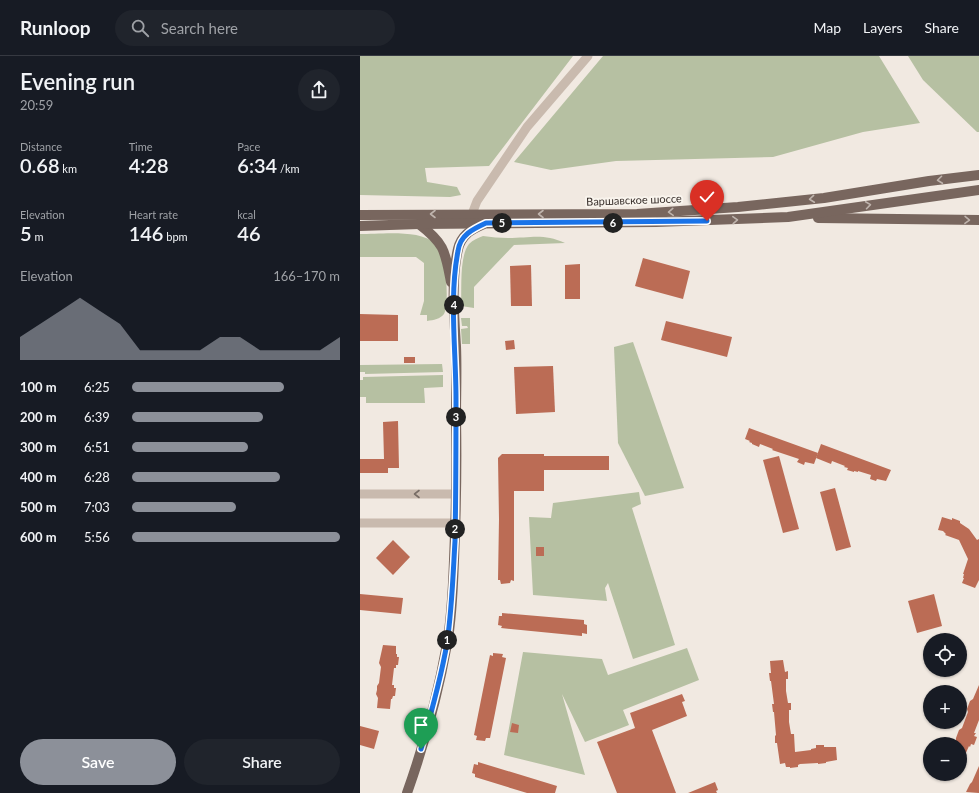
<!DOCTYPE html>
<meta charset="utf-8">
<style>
body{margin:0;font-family:Lato,sans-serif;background:#20242c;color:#f1f3f6;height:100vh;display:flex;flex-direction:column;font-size:15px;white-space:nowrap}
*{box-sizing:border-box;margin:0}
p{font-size:13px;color:#9ea1a6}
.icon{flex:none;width:22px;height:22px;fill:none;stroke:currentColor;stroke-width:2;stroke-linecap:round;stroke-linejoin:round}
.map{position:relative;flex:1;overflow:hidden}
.sheet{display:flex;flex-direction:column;background:#171b24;width:360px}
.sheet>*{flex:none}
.buttons{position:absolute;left:563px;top:577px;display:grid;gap:8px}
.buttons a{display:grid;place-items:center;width:44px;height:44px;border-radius:50%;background:#171b24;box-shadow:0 1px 3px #0004;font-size:20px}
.pin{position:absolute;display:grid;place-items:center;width:34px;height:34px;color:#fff;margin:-41px -17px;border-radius:50% 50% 50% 0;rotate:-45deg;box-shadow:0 0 4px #0007}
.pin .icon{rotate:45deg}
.km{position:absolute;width:20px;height:20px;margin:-10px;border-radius:50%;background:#222;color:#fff;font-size:11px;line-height:20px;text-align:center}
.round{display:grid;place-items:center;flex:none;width:42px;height:42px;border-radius:21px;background:#20242c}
.head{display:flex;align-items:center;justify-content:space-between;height:68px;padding:0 20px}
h1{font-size:22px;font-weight:600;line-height:30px}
.stats{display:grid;grid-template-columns:repeat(3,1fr);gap:6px;height:68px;padding:4px 20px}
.stats div{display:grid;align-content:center}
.stats b{font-size:20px;font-weight:600}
.stats small{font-size:11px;font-weight:400}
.stats p{font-size:11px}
.chart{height:112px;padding:8px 20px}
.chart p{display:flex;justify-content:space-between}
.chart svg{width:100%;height:72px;margin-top:4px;fill:#8c9099;opacity:.7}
.button{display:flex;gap:8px;margin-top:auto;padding:8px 20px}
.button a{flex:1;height:46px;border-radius:24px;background:#8c9099;color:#fff;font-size:16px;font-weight:600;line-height:46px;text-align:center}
.button a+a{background:#20242c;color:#f1f3f6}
ul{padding:0 20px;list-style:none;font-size:13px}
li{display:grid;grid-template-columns:64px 48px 1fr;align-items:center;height:30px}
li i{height:10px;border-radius:5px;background:#8c9099}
header{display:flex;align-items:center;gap:24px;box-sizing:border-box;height:56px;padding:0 20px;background:#171b24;border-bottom:1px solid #363941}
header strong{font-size:19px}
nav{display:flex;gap:22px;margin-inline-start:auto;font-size:14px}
.search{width:280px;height:36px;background:#20242c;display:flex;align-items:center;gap:10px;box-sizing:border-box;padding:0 14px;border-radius:22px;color:#9ea1a6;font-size:15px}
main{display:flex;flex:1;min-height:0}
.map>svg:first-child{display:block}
</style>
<header>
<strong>Runloop</strong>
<div class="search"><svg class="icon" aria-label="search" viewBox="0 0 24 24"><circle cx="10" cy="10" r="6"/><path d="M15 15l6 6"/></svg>Search here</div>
<nav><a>Map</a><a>Layers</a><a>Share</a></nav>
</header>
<main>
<section class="sheet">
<div class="head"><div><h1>Evening run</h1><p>20:59</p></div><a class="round"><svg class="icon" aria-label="share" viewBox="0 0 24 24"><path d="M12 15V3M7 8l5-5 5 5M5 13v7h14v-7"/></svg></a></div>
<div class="stats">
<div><p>Distance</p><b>0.68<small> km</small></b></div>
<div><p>Time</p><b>4:28</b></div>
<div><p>Pace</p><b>6:34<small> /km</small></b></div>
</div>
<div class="stats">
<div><p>Elevation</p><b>5<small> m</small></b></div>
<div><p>Heart rate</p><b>146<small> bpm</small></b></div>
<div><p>kcal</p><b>46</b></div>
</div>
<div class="chart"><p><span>Elevation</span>166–170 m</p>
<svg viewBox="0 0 160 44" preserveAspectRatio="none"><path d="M0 44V30L10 22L20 14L30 6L40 14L50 22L60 38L70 38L80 38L90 38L100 30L110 30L120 38L130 38L140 38L150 38L160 30V44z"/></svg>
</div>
<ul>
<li><b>100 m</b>6:25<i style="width:73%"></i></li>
<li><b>200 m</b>6:39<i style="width:63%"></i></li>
<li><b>300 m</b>6:51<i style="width:56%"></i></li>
<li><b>400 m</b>6:28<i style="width:71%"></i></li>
<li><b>500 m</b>7:03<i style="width:50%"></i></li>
<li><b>600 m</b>5:56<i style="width:100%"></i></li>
</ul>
<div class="button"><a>Save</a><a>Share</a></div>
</section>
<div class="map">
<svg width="619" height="737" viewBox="0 0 619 737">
<rect width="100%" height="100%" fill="#f1e9e1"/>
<g fill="#b6c0a2">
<path d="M 0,0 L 213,0 L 129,110 L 65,112 L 67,126 L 97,131 L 101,139 L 90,141 L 0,139 Z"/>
<path d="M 243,0 L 519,0 L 560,67 L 503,76 L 413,101 L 256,105 L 191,114 L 154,106 Z"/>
<path d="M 548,0 L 619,0 L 619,76 L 617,76 L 563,24 Z"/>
<path d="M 0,178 C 20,178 59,173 75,187 C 79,190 83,201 84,206 C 86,217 89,249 84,258 C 80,263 74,264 67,265 L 67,259 L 60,259 L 64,245 L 64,207 L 56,201 L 0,201 Z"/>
<path d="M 123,180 C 131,181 140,182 148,182 C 171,182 183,177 205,187 L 154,189 L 114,231 L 114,252 L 101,250 C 102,234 99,200 109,188 C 113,184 118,182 123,180 Z"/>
<path d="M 101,262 L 110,262 L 110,288 L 102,288 L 101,273 L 108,272 L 107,270 L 102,270 Z"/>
<path d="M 273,286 L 324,432 L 285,440 L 258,387 L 254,291 Z"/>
<path d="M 82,308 L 83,316 L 5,318 L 5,316 L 0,316 L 0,309 Z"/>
<path d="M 83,319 L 83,331 L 64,332 L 65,347 L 6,347 L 6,341 L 0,341 L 0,324 L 3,324 L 3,321 Z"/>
<path d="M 279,436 L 281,448 L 272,452 L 315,589 L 273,603 L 248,527 L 245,532 L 247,545 L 173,539 L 169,461 L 191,462 L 193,447 Z"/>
<path d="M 327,592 L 339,624 L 263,654 L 269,669 L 225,686 L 202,638 L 225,719 L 144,699 L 163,596 L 242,603 L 248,619 Z"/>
</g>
<g fill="#bb6c55">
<path d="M 283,202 L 330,215 L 323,243 L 275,230 Z"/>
<path d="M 220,208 L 220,243 L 205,243 L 205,209 Z"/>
<path d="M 171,209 L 172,250 L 151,250 L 150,210 Z"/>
<path d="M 0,258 L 38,259 L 38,285 L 0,285 Z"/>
<path d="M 306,265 L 372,281 L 367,301 L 301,284 Z"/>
<path d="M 154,284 L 155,293 L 146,294 L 145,285 Z"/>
<rect x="44" y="301" width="11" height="6"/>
<path d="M 193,310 L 195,356 L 156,358 L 154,311 Z"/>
<path d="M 38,365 L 39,412 L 28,412 L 28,417 L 0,417 L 0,403 L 24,403 L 23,366 Z"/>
<path d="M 389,372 L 458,397 L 454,408 L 445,406 L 444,409 L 437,406 L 439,403 L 412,394 L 413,393 L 400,388 L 399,391 L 392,388 L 392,387 L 389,386 L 390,385 L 385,383 Z"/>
<path d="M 461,388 L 531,414 L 526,425 L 517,423 L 516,425 L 510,423 L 511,419 L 498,415 L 498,416 L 494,415 L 494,416 L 487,414 L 488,412 L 484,411 L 485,410 L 472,405 L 471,408 L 456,402 Z"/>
<path d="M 142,398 L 184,398 L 184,400 L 249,400 L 249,414 L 184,414 L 184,435 L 154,435 L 154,525 L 151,524 L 150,527 L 141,528 L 140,524 L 138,524 L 139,463 L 138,402 Z"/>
<path d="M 419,400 L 439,473 L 423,477 L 403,404 Z"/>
<path d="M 475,432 L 491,491 L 476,495 L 460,436 Z"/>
<path d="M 582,461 L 592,464 L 592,462 L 600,465 L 600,467 L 609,473 L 617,484 L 619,483 L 619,524 L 615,532 L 602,527 L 604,522 L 603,522 L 604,518 L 603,518 L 608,503 L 599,484 L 585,479 L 586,478 L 583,475 L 578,474 Z"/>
<path d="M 33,484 L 50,501 L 33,519 L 16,502 Z"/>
<rect x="176" y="491" width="8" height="9"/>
<path d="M 0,538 L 43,542 L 41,558 L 0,554 Z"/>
<path d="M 574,538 L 582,570 L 557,577 L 548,545 Z"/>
<path d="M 142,557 L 224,564 L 224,568 L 227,569 L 227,578 L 222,577 L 222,580 L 141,572 L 142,570 L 138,569 L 139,560 L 142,560 Z"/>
<path d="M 23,589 L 36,590 L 36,598 L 37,598 L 37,601 L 39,601 L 38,609 L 36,609 L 36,612 L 34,612 L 32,629 L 34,629 L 34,632 L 36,632 L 35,640 L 33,640 L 32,643 L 31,643 L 30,653 L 17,652 L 18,642 L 16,638 L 17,634 L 17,630 L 19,627 L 21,611 L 19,607 Z"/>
<path d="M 133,597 L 143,598 L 142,601 L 146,602 L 130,682 L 126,682 L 125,685 L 116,684 L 117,680 L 114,679 L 130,599 L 133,600 Z"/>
<path d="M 423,604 L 425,616 L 428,615 L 428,623 L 426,623 L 426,635 L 428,647 L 431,647 L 431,654 L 429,654 L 429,666 L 431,678 L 434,678 L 435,696 L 451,694 L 451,693 L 456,692 L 456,689 L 464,689 L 464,691 L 476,691 L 477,704 L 466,706 L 466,707 L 458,708 L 458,707 L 440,708 L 438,709 L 438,711 L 430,712 L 430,711 L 426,711 L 425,707 L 420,708 L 417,687 L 415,687 L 415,680 L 416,679 L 414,656 L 413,656 L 412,648 L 414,648 L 411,625 L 410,625 L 409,617 L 411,617 L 410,605 Z"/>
<path d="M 619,629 L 619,664 L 614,677 L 616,677 L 614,680 L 617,681 L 614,689 L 611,688 L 610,691 L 609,690 L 605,699 L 600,697 L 600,688 L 596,688 L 596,682 L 599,674 L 602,672 L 608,656 L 607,653 L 610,645 L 613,643 Z"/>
<path d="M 322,638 L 325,645 L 322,646 L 327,660 L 292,674 L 316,737 L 257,737 L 237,686 L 275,672 L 270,657 Z"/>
<path d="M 152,667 L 159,669 L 158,677 L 150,676 Z"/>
<path d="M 0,670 L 19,675 L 14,693 L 0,689 Z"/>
<path d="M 118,706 L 197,730 L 195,737 L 167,737 L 115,721 L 115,718 L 112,717 L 114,708 L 118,709 Z"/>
<path d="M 619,710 L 619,737 L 606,736 L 610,728 L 612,726 Z"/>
<path d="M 355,726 L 358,734 L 356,735 L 357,737 L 328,737 Z"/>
</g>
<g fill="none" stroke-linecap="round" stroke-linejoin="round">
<g stroke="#c9baae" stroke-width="9">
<path d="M 112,158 L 117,145 L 167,71 L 228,0"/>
<path d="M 0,438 L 96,438"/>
<path d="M 0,467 L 95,467"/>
</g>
<g stroke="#78665e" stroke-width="10">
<path d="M 0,159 L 277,158 L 378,151 L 464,142 L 569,125 L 619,119"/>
<path d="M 458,162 L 619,164"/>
<path d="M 59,168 C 85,188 85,195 91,226"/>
<path d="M 0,170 L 59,168 L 296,166 L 428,161 L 619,134"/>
<path d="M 47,737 C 64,689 78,639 87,588 C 92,561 93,532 94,504 C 96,457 97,410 96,362 C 96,338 97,314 96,290 C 94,260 91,223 98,193 C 101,180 110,174 122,169"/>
</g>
</g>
<defs><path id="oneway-chevron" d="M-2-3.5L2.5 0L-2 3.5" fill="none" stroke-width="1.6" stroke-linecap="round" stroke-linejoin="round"/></defs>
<g stroke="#bfb4ad">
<use href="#oneway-chevron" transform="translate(580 124) rotate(173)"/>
<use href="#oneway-chevron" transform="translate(452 143) rotate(174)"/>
<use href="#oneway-chevron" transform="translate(508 149) rotate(-8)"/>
<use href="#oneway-chevron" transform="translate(311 156) rotate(177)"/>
<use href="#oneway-chevron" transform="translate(73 158) rotate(180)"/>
<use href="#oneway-chevron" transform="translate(181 158) rotate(180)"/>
<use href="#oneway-chevron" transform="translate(375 164) rotate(-3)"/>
<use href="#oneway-chevron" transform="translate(607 164) rotate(1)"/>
</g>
<use stroke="#796e66" href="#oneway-chevron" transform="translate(57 438) rotate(-180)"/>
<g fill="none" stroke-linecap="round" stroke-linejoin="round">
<defs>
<path id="route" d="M 61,693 C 71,658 81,623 87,587 C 92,553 93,519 95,485 C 96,437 96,390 96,343 C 96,295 89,241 98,195 C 100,179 113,173 126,167 L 347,165"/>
</defs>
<use href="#route" stroke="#fff" stroke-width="8"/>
<use href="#route" stroke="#1a73e8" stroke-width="5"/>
</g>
<g text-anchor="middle" stroke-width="4" stroke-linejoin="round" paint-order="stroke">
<g font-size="11" fill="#382f2b" stroke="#f9f4ed">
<text transform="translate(274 144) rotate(-2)" y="4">Варшавское шоссе</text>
</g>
</g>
</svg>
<div class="buttons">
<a><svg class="icon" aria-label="locate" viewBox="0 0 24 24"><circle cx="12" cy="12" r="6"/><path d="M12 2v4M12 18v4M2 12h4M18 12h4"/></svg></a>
<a>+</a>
<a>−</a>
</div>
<div class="pin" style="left:61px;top:693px;background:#1e9e55"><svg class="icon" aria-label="arrive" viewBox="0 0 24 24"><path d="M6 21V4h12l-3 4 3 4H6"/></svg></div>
<div class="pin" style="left:347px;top:165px;background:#d93025"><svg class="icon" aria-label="check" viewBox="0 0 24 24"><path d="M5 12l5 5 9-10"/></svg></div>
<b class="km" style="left:87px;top:584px">1</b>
<b class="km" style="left:95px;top:473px">2</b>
<b class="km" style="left:96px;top:361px">3</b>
<b class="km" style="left:94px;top:249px">4</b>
<b class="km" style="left:142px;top:167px">5</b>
<b class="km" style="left:253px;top:167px">6</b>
</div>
</main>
